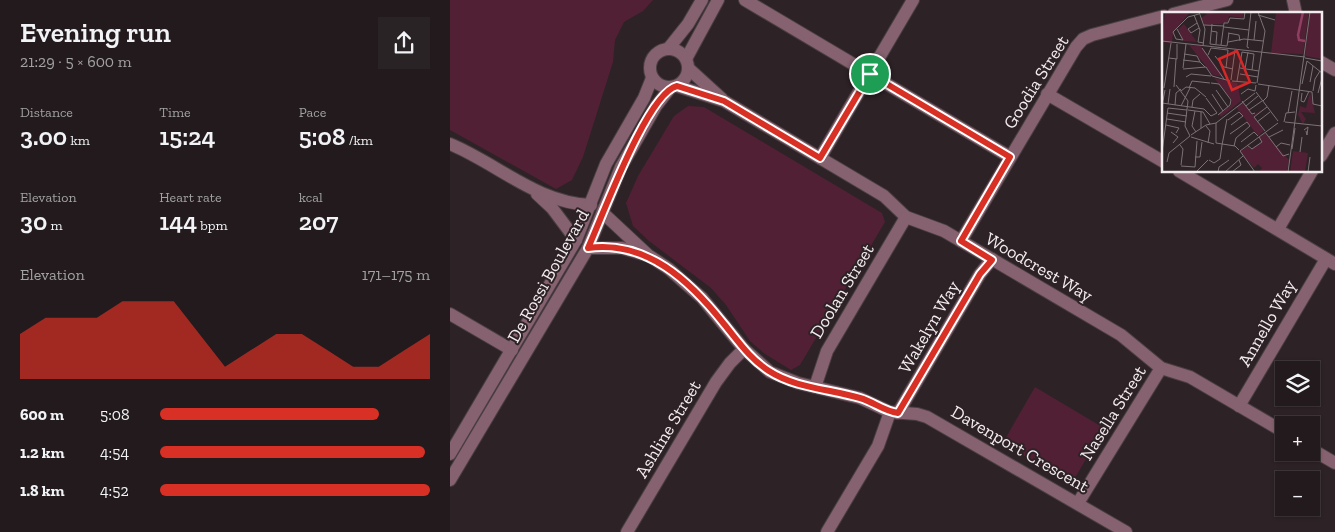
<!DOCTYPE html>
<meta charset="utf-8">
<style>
body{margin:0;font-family:"Zilla Slab",serif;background:#2a2325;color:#f1f3f6;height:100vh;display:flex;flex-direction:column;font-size:19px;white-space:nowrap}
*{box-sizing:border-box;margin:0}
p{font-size:16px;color:#a2a1a3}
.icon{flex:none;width:28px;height:28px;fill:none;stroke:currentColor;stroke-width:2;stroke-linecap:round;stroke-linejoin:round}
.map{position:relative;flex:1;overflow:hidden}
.panel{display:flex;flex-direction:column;background:#221a1c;width:450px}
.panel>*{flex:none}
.fabs{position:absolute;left:825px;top:361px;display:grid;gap:10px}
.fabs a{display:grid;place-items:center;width:45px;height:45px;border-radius:0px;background:#221a1c;box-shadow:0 1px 4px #0004,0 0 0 1px #3f383b;font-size:25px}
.pin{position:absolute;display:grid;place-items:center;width:42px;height:42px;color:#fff;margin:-21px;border:2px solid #fff;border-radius:50%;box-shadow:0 1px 5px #0007}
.round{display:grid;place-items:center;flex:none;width:52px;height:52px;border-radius:0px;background:#2a2325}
.summary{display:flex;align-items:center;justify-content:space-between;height:85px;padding:0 20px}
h1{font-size:28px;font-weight:600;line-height:38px}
.metrics{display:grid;grid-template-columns:repeat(3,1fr);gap:8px;height:85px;padding:5px 20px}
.metrics div{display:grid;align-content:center}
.metrics b{font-size:25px;font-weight:600}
.metrics small{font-size:14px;font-weight:400}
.metrics p{font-size:14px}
.chart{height:140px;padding:10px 20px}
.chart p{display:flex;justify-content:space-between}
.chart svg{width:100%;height:90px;margin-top:5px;fill:#d93025;opacity:.7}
ul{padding:0 20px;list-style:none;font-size:16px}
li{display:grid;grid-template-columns:80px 60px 1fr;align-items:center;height:38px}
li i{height:12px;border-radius:6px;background:#d93025}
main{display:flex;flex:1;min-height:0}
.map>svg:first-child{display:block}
</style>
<main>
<section class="panel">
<div class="summary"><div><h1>Evening run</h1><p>21:29 · 5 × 600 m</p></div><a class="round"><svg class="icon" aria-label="share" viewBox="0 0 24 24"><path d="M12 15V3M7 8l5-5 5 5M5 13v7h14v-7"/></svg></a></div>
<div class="metrics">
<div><p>Distance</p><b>3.00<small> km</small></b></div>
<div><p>Time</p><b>15:24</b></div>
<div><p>Pace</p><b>5:08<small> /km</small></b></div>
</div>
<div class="metrics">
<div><p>Elevation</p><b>30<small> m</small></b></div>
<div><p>Heart rate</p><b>144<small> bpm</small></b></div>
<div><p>kcal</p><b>207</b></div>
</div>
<div class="chart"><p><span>Elevation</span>171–175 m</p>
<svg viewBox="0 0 160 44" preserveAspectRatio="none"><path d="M0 44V22L10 14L20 14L30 14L40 6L50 6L60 6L70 22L80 38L90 30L100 22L110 22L120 30L130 38L140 38L150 30L160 22V44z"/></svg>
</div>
<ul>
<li><b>600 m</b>5:08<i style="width:81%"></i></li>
<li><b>1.2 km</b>4:54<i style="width:98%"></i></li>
<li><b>1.8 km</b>4:52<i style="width:100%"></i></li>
</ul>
</section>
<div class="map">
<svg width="885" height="532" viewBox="0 0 885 532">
<rect width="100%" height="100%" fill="#2d2226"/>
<g fill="#512035">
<path d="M 0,0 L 203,0 L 193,11 L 174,22 L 165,40 L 163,62 L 133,157 L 122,180 L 106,189 L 0,130 Z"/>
<path d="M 238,106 L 254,107 L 432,213 L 435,222 L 350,365 L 341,370 L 315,354 L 300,341 L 276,305 L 261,288 L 199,241 L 183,226 L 176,203 L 188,176 L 224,116 Z"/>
<path d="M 585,387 L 654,428 L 625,478 L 615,480 L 571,454 L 554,441 Z"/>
</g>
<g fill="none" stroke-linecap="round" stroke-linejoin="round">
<defs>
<g id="minor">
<path d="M 295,0 L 560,157"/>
<path d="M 843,0 L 846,14"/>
<path d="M 723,14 L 777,0"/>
<circle cx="219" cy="68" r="19"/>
<path d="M 218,49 L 238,24 L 252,0"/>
<path d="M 236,59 L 268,0"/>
<path d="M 871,62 L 885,70"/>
<path d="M 238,68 L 272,99"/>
<path d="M 227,86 L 274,101 L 434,196 L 456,217 L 494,231 L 671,335 L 711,368 L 740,377 L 834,432"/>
<path d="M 597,94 L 714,162"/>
<path d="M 0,144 C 48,164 87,203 141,205"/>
<path d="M 871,156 L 885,133"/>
<path d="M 370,158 L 463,0"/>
<path d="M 729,171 L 885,264"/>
<path d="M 87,194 L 102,208 L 126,240"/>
<path d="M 153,213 L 198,255 L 219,269 L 252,298 L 294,349 L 320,372 L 348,383 L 410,398 L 440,412 L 467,414 L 477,417 L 676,532"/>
<path d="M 828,229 L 862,171"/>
<path d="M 511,241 L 626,47 L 633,39 L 642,35 L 714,16"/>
<path d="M 138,248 L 172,248 L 196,255"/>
<path d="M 0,314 L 62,350"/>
<path d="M 365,387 L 377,351 L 456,217"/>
<path d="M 789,406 L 876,259"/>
<path d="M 448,413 L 530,274 L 542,259"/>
<path d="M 861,449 L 885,463"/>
<path d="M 0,454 L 126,240 L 156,164 L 194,98 L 202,78"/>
<path d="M 0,480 L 138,248 L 171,167 L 206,106 L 221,87"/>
<path d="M 628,503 L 711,368"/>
<path d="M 177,532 L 266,382 L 280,363 L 294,349"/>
<path d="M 377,532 L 428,446 L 440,412"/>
</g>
</defs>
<use href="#minor" stroke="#493e42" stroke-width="14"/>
<use href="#minor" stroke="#86616f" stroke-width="12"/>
</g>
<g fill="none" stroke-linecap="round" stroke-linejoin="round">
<defs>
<path id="route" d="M 420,74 L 560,157 L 511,241 L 542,260 L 530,274 L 448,413 C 433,411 424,402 410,398 C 380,389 345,388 319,371 C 300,359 288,341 274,324 C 240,281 197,240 138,248 C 152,218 197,93 227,86 L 274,101 L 370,158 Z"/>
</defs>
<use href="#route" stroke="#fff" stroke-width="10"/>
<use href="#route" stroke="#d93025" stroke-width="6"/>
</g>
<g text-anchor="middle" stroke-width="4" stroke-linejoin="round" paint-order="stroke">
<g font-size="18" fill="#f3ecee" stroke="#2d2226">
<text transform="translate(586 82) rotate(-58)" y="6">Goodia Street</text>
<text transform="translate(589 267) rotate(30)" y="6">Woodcrest Way</text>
<text transform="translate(98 276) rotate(-61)" y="6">De Rossi Boulevard</text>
<text transform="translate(392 291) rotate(-59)" y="6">Doolan Street</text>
<text transform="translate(817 323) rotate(-60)" y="6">Annello Way</text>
<text transform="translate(479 327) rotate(-60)" y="6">Wakelyn Way</text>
<text transform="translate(663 413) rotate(-58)" y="6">Nasella Street</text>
<text transform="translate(218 429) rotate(-59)" y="6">Ashline Street</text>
<text transform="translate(570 449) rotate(30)" y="6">Davenport Crescent</text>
</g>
</g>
<g transform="translate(712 12)">
<rect width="160" height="160" fill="#2d2226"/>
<path d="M 3,0 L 28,0 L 11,21 L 10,31 L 0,30 ZM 40,0 L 59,2 L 82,0 L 81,6 L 67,4 L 66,10 L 59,12 L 43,13 L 39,6 L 45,2 ZM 114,0 L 147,0 L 141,42 L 109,41 ZM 148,0 L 160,0 L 160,47 L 143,44 ZM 22,12 L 35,30 L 21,29 L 16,17 ZM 27,33 L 39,34 L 62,65 L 51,63 ZM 52,66 L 75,71 L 79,89 L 59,105 L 57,102 L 69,93 L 70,88 ZM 148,80 L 153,101 L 139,100 L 144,107 L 141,112 L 136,103 L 138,94 L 144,96 ZM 81,90 L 91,103 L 103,96 L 92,104 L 102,119 L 96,124 L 74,95 ZM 103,121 L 127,148 L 125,160 L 97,160 L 100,156 L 96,152 L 92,156 L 78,140 L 86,134 L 88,137 L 100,130 L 97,125 ZM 131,139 L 146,141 L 143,160 L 128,160 Z" fill="#512035"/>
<path fill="none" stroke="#903f63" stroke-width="2.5" d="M 141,0 L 136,23 L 137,28 L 143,29"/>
<path fill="none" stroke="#7c7376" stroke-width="1" d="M 37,0 L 43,17 L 41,34M 32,3 L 38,18 L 36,30 L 42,31M 96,3 L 113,8M 35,11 L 26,17 L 29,21 L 37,16M 50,12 L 48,32 L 65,34 L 67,21M 42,13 L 62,14M 62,15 L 87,18M 15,17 L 21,28 L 14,27 L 11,20 L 26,5 L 37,2M 49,19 L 55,20 L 54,32M 66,21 L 77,23 L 78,29M 92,28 L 94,9M 0,29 L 143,45M 66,30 L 82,27 L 101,29M 59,33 L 62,11 L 66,11 L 68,6 L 82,7 L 83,0M 40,36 L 62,67M 87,36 L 85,35 L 89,0M 22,42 L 35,44 L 38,50M 46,43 L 49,36 L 66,38 L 64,56M 53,44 L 62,55 L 71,57M 7,46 L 15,47 L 15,32M 143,46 L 160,49M 21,48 L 38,50 L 43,55M 21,56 L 24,32M 78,56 L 97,59M 21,57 L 44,55 L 50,64M 83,57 L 86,40M 78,62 L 96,65M 50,64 L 68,69M 24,65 L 29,62 L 49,64M 69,68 L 73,38M 70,69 L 94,71M 75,69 L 80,40 L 92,42 L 90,58M 148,70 L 151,54M 49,71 L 57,72 L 69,88 L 68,93 L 56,103M 95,71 L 103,19 L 96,0M 96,72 L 150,80M 140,72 L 145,49 L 160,61M 14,73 L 26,89 L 23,114 L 28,124M 12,75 L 14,47M 2,76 L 9,31M 27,76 L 30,69 L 48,71M 54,78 L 66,95M 19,79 L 24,75 L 33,76 L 44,85M 151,79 L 153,67 L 158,59M 94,80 L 116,109M 150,80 L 151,92 L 160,94M 140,81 L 139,89 L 142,90 L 147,79M 156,81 L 160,66M 50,82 L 61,99M 79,82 L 86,77 L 93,79 L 94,73M 44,86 L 55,101M 80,89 L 90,102 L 93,101M 101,89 L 105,85 L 107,73M 0,91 L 42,97 L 49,104 L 55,101M 6,92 L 8,77M 13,93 L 14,81 L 19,77M 0,94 L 3,78M 19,94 L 28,76M 84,94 L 96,84M 30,95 L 31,88 L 38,82M 26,98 L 41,100 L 48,112M 87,98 L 100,89M 33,99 L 30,114 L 34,120M 39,100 L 39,116M 5,101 L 25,104M 126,101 L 130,79M 5,107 L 24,110M 66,108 L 77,100 L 81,104 L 69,113M 95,110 L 108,100M 122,110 L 124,101 L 133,100M 123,110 L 160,114M 54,111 L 93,81M 4,113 L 17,116 L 14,121M 44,114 L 48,119 L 46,131M 142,118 L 146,115 L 145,123 L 144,119M 103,119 L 92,105 L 105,95M 9,120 L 16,125 L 11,131M 103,120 L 121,144 L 127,142M 68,122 L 85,110 L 88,114 L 74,126 L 72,134M 29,123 L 44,113 L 54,111M 29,125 L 52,132M 107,125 L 121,118M 79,130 L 92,120 L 96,124M 54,131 L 73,134 L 77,138M 54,131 L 54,111M 18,133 L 21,137 L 19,153M 60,133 L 65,107M 85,133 L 90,137 L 100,130 L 97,125M 114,135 L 119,131 L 128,133M 130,137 L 133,116M 78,139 L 116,111M 78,139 L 93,160M 0,140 L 6,96 L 25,98M 138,140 L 140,125M 33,145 L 38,145 L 40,130M 47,148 L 52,151 L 58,147 L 60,133M 5,150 L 7,141 L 28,124M 19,154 L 33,155 L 35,129M 34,160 L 46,148M 56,160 L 57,155 L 67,148M 63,160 L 81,144M 70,160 L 79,153 L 77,148M 126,160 L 148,0M 146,160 L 148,145"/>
<path fill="#d62828" fill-opacity="0.15" stroke="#d62828" stroke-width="2.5" d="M 75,39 L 88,70 L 70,78 L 57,47 Z"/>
<rect width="160" height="160" fill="none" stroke="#f3ecee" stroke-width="2.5"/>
</g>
</svg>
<div class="fabs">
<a><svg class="icon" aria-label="layers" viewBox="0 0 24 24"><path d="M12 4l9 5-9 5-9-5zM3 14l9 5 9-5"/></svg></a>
<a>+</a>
<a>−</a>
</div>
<div class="pin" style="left:420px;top:74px;background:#1e9e55"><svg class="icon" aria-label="arrive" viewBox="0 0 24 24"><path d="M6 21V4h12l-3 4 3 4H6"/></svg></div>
</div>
</main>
